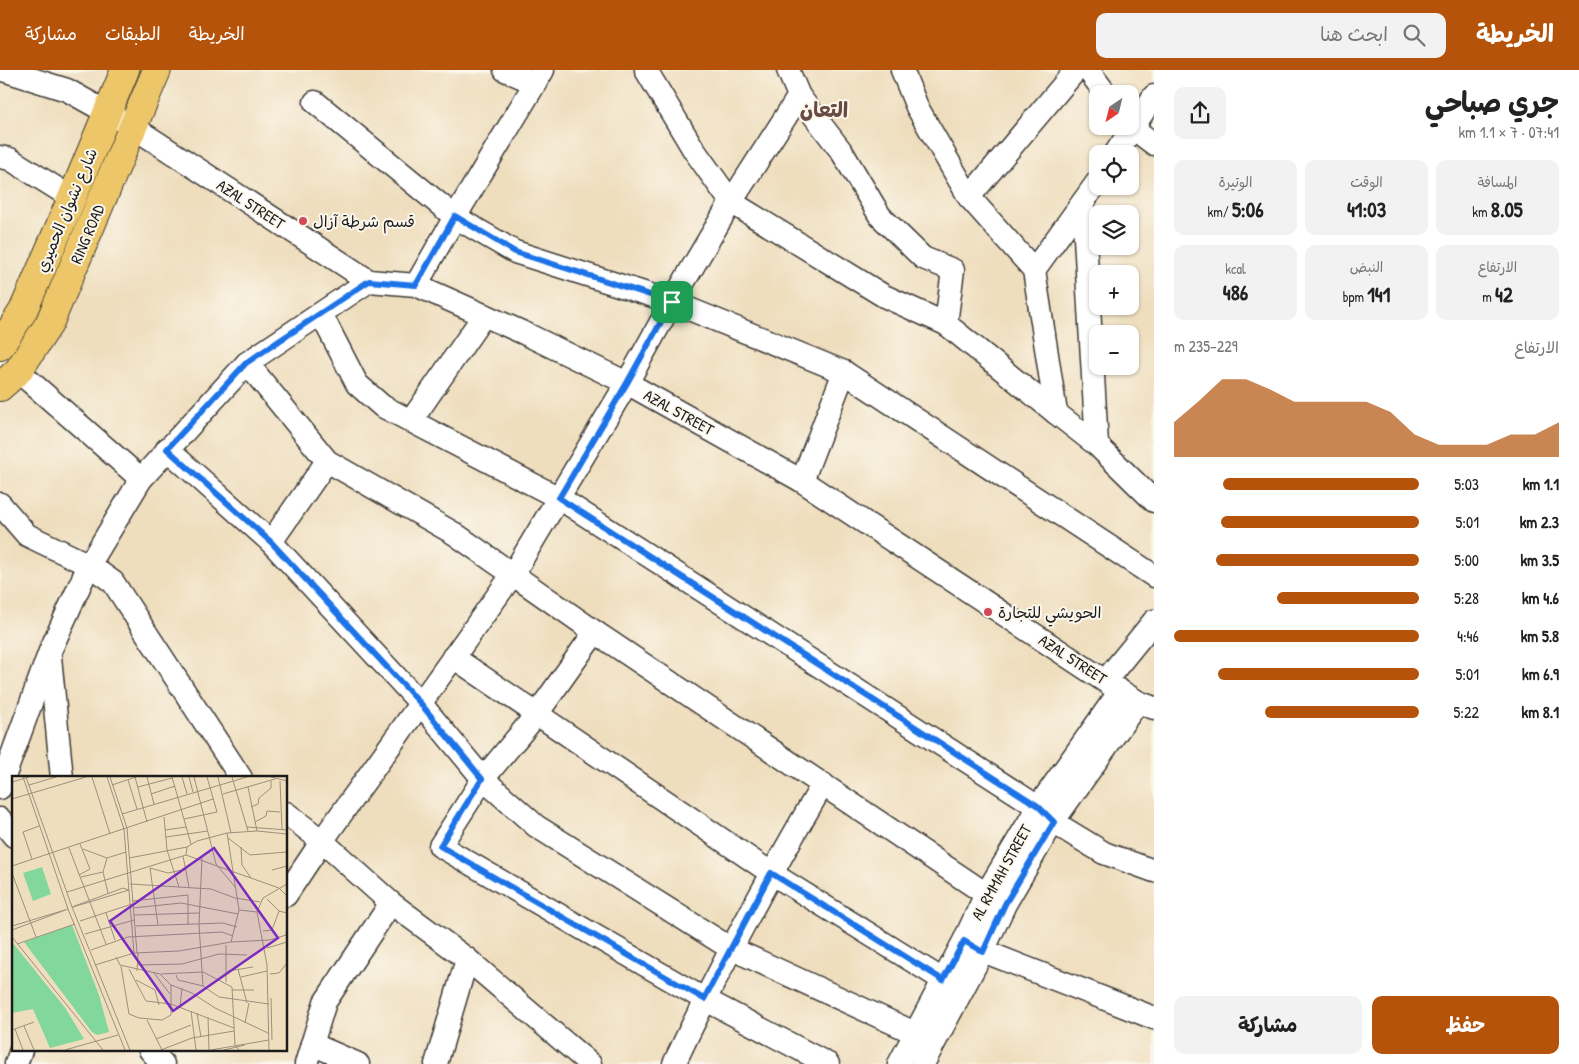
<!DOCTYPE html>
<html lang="ar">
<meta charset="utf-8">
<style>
body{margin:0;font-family:"Patrick Hand","Playpen Sans Arabic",sans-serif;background:#f2f2f2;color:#222;direction:rtl;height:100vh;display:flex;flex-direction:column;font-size:19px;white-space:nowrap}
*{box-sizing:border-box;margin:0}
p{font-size:16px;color:#767676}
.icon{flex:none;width:28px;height:28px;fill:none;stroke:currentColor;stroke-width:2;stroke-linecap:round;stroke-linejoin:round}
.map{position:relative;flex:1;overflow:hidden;direction:ltr}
.side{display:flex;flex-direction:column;background:#fff;width:425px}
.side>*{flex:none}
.needle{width:32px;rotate:215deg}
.fabs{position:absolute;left:1089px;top:15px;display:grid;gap:10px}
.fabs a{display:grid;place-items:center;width:50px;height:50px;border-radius:10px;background:#fff;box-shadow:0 1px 4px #0004;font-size:25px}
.pin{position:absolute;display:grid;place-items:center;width:42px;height:42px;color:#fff;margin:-21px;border-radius:10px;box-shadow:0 2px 8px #0006}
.round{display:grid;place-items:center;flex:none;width:52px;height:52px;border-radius:10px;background:#f2f2f2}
.headline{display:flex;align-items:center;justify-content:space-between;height:85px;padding:0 20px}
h1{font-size:28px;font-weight:700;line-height:38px}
.metrics{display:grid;grid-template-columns:repeat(3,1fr);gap:8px;height:85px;padding:5px 20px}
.metrics div{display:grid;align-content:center;border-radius:10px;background:#f2f2f2;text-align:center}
.metrics b{font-size:21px;font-weight:700}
.metrics small{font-size:14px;font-weight:400}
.metrics p{font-size:14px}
.chart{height:140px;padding:10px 20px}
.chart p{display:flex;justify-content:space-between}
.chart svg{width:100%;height:90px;margin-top:5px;fill:#b45309;opacity:.7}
.cta{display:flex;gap:10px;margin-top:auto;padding:10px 20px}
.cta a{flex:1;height:58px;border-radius:10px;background:#b45309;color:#fff;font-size:20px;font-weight:700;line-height:58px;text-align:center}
.cta a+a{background:#f2f2f2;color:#222}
ul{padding:0 20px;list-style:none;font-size:16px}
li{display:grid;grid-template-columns:80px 60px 1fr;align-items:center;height:38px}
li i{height:12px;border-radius:6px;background:#b45309}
header{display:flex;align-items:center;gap:30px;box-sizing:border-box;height:70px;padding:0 25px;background:#b45309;color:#fff}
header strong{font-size:24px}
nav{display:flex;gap:28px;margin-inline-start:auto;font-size:18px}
.search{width:350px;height:45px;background:#f2f2f2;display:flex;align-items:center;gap:12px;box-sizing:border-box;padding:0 18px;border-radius:10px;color:#767676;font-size:19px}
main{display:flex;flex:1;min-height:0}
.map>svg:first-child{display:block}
</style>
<header>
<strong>الخريطة</strong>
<div class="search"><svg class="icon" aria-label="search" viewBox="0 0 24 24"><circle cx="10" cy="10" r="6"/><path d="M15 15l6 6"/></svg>ابحث هنا</div>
<nav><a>الخريطة</a><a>الطبقات</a><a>مشاركة</a></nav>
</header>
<main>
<section class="side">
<div class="headline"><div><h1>جري صباحي</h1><p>07:41 · 7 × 1.1 km</p></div><a class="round"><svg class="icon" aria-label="share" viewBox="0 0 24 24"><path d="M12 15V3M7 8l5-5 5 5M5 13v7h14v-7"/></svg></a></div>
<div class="metrics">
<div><p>المسافة</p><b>8.05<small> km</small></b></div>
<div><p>الوقت</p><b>41:03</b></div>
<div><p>الوتيرة</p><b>5:06<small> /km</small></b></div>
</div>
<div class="metrics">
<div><p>الارتفاع</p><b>42<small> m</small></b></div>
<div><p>النبض</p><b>141<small> bpm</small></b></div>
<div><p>kcal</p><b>486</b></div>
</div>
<div class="chart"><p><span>الارتفاع</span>229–235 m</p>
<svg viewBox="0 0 160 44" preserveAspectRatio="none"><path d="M0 44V27L10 17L20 6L30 6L40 11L50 17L60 17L70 17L80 17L90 22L100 33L110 38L120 38L130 38L140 33L150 33L160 27V44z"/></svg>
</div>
<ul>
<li><b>1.1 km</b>5:03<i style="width:80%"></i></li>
<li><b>2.3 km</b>5:01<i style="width:81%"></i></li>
<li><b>3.5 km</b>5:00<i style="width:83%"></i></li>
<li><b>4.6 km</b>5:28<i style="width:58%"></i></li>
<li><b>5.8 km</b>4:46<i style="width:100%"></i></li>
<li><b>6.9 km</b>5:01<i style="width:82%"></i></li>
<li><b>8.1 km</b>5:22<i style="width:63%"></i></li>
</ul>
<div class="cta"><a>حفظ</a><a>مشاركة</a></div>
</section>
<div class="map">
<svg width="1154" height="994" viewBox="0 0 1154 994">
<rect width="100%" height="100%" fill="#fbf7ec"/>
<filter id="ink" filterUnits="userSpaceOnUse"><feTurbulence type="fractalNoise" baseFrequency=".02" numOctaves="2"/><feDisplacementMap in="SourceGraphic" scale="10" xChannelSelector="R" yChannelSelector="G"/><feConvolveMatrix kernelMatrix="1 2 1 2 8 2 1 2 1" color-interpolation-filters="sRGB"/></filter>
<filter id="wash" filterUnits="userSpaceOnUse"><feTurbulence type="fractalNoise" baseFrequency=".0096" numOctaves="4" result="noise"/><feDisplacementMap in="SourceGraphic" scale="20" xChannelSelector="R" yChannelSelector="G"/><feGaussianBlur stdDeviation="1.12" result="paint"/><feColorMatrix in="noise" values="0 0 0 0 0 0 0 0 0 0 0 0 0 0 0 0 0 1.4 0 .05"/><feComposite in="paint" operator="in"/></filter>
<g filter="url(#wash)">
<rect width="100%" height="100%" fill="#efdebe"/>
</g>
<g filter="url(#ink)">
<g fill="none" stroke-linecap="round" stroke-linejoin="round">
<defs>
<g id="minor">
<path d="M 3,0 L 67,20 L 133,57 L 369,211 L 416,215 L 526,264 L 627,313 L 802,411 L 1120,621 L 1138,632 L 1154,638"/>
<path d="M 505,0 L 535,13"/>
<path d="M 646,0 L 694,80 L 731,132 L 884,226 L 946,254 L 1056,343"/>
<path d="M 788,0 L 799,26 L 842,82 L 880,146 L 923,188 L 953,200 L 946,254"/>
<path d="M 902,0 L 917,37 L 969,127 L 1034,200 L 1056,343 L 1097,375 L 1154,431"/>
<path d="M 1088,0 L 1106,24"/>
<path d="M 315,32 L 455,147 L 515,182 L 672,232 L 844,302 L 1154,506"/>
<path d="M 1130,56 L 1154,74"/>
<path d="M 1115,84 L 1154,26"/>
<path d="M 0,87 L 10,89 L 72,128"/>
<path d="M 969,127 L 1076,0"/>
<path d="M 1083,133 L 1097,375"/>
<path d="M 1034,200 L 1098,111"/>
<path d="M 416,215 L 455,147 L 543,0"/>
<path d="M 321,244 L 357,314 L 382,336 L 559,428 L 1038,737 L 1053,752 L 1104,783 L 1154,801"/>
<path d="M 247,293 L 327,391 L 455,464 L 595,562 L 986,824"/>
<path d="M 18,301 L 141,409"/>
<path d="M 411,351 L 484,245"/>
<path d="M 167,379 L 271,472 L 421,634 L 483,709 L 536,756 L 730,878 L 915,963"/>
<path d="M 802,411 L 844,302"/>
<path d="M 0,434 L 27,465 L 89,495 L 113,512 L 241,708"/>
<path d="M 271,472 L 327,391"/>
<path d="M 595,562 L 537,644 L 483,709 L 440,776 L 704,929 L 828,994"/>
<path d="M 50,587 L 62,708"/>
<path d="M 453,587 L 771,803 L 943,910"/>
<path d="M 1106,610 L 1154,551"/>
<path d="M 0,718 L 50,581 L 89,495 L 141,409 L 247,293 L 369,211"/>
<path d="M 286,743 L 322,771 L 391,833 L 467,889 L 590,994"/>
<path d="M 0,749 L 14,766"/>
<path d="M 286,825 L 322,771 L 513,504 L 627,313 L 672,232 L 731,132 L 799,26"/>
<path d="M 971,875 L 983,881 L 1154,948"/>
<path d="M 312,974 L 358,994"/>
<path d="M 150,980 L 163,994"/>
<path d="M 16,994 L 21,980"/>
<path d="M 306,994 L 325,932 L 391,833"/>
<path d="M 436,994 L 467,889"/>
<path d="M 674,994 C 719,898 769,806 823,714"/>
<path d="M 899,994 L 964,871 L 986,824 L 1038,737 L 1120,621"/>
<path d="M 923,994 L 983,881 L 1005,834 L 1053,752 L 1138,632"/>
</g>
<g id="major">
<path d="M 0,276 L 23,241 L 72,128 L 125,0"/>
<path d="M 0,317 L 18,301 L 49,254 L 157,0"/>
</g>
</defs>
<use href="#minor" stroke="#3c3934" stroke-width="25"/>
<use href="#major" stroke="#3c3934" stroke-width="30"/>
<use href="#minor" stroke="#fff" stroke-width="22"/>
<use href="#major" stroke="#ecc669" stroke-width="28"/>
</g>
</g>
<g fill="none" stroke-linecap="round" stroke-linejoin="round" filter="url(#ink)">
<defs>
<path id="route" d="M 455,146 L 515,182 L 672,232 L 627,313 L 559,428 L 1038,736 L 1054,752 L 1005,834 L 983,882 L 964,871 L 943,910 L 771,803 L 704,929 L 440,776 L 482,709 L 421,634 L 271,472 L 167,379 L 246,293 L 369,211 L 416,215 Z"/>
</defs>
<use href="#route" stroke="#fff" stroke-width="10"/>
<use href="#route" stroke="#1a73e8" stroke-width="6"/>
</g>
<g fill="#d1495b" stroke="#fbf7ec" stroke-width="2">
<circle cx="303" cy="151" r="5"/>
<circle cx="988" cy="542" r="5"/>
</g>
<g text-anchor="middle" stroke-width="4" stroke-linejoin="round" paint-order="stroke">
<g font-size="16" fill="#1c1c1c" stroke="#fbf7ec">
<text transform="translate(251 134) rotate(33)" y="6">AZAL STREET</text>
<text transform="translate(66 140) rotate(-67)" y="6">شارع نشوان الحميري</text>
<text transform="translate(87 164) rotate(-67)" y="6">RING ROAD</text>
<text transform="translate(679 342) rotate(29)" y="6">AZAL STREET</text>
<text transform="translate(1073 589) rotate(33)" y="6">AZAL STREET</text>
<text transform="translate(1001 802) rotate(-61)" y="6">AL RMMAH STREET</text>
</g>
<g font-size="16" fill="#1c1c1c" stroke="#fbf7ec" text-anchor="start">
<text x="313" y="157">قسم شرطة آزال</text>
<text x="998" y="548">الحويشي للتجارة</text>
</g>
<g font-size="21" font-weight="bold" fill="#684c43" stroke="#fbf7ec">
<text x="824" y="47">التعان</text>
</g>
</g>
<g transform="translate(12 706)">
<rect width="275" height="275" fill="#efdebe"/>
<path d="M 30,91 L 39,118 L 21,125 L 11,97 ZM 60,149 L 87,219 L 97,256 L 85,259 L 80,256 L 12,166 ZM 0,166 L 54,233 L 72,263 L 38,272 L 21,233 L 0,237 Z" fill="#81d79c"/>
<path fill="none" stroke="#9b907d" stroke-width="1" d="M 11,1 L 56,133 L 113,274M 14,1 L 60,131 L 118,274M 80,1 L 98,58M 95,1 L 112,53 L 122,177M 98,1 L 115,52 L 125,177M 123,1 L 135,46M 135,1 L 142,28M 160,1 L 179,68M 170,1 L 175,18M 177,1 L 181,16M 182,1 L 204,88 L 224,112M 206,1 L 219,57M 220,1 L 236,55M 259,1 L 275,5M 116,4 L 125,33M 268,5 L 270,53M 0,6 L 17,1M 17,9 L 44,1M 100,9 L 124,1M 126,11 L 160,2M 236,11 L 245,55M 139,18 L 163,10M 211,18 L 263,3M 0,23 L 74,1M 239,31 L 246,28 L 247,22 L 259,12 L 259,5M 110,38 L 235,1M 152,41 L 155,74 L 167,111M 172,43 L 205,36 L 195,1M 243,46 L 254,40 L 255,35 L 268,36M 235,51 L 275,54M 153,54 L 174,51M 215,57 L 227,134 L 219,166M 154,61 L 196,55M 216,62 L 238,79 L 275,76M 229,71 L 230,89 L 239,102M 57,72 L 94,168M 71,73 L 95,82 L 114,76M 174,79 L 175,71 L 185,65 L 215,57 L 245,55 L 275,58M 171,80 L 177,111M 95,82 L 91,96 L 96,117M 117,82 L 175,71M 190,82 L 187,149 L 191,210M 20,83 L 11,56 L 27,50M 0,90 L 201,23M 138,92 L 146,149M 138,92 L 156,97 L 175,93M 260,94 L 275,90M 0,97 L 24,161M 67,99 L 78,93 L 68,68M 69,101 L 91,96M 118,108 L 199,113 L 223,122 L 248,126M 55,116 L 174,79 L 267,112 L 275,120M 255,123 L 267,135 L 275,137M 120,125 L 176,119 L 176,149M 60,131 L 111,112 L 117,114M 61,131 L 117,114M 121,132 L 169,127 L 226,138M 227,134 L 245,136M 94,137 L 103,164M 122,139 L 187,137M 68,145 L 120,128M 0,150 L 53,134M 124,150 L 211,147 L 225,151M 0,154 L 56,133M 251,155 L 260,154 L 267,135M 73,158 L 122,144M 0,161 L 91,274M 5,168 L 63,148M 214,169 L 214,206M 255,172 L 275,166M 79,174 L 116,161 L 210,156 L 221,160M 104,181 L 108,189 L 148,198 L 159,209 L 180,217 L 203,232 L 256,257M 83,189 L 122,177 L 167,175 L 219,166 L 258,164 L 274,159 L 275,148M 126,189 L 170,188 L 207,178 L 235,179M 109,190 L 117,238 L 127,242 L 150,244 L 159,239 L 159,209M 117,193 L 134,225 L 159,228 L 222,252M 226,193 L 235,227M 125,195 L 126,177M 216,195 L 241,191M 142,197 L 158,218M 149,198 L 191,196 L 220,211 L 223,269 L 227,274M 258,198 L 267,197 L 275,187M 164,199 L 166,204 L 191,210 L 207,221 L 257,228M 229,201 L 255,195M 124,204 L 143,214 L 147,229M 220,214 L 242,214M 259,222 L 260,264M 168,231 L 170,212M 179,235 L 184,274M 185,237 L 189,261M 196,241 L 197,274M 135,244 L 150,274M 233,247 L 237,227M 12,250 L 22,274M 3,253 L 11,274M 0,254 L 22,246M 144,263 L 179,249M 53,274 L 106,259M 149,274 L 180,262 L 222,255M 199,274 L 257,264M 212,274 L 233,269M 257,274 L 255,189 L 245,136 L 251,122 L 275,108"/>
<path fill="#7b2cbf" fill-opacity="0.15" stroke="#7b2cbf" stroke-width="2.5" d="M 202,72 L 266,162 L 161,235 L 98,145 Z"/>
<rect width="275" height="275" fill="none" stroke="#1c1c1c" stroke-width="2.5"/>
</g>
</svg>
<div class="fabs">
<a><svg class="needle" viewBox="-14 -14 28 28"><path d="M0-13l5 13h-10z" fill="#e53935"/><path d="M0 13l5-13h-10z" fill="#767676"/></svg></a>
<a><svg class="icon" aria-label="locate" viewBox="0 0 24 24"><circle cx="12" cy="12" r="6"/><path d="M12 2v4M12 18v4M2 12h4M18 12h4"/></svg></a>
<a><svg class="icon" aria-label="layers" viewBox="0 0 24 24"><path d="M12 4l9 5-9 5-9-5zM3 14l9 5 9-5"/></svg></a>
<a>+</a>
<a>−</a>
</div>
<div class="pin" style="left:672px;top:232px;background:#1e9e55"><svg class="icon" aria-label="arrive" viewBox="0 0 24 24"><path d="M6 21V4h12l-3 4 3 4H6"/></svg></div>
</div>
</main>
